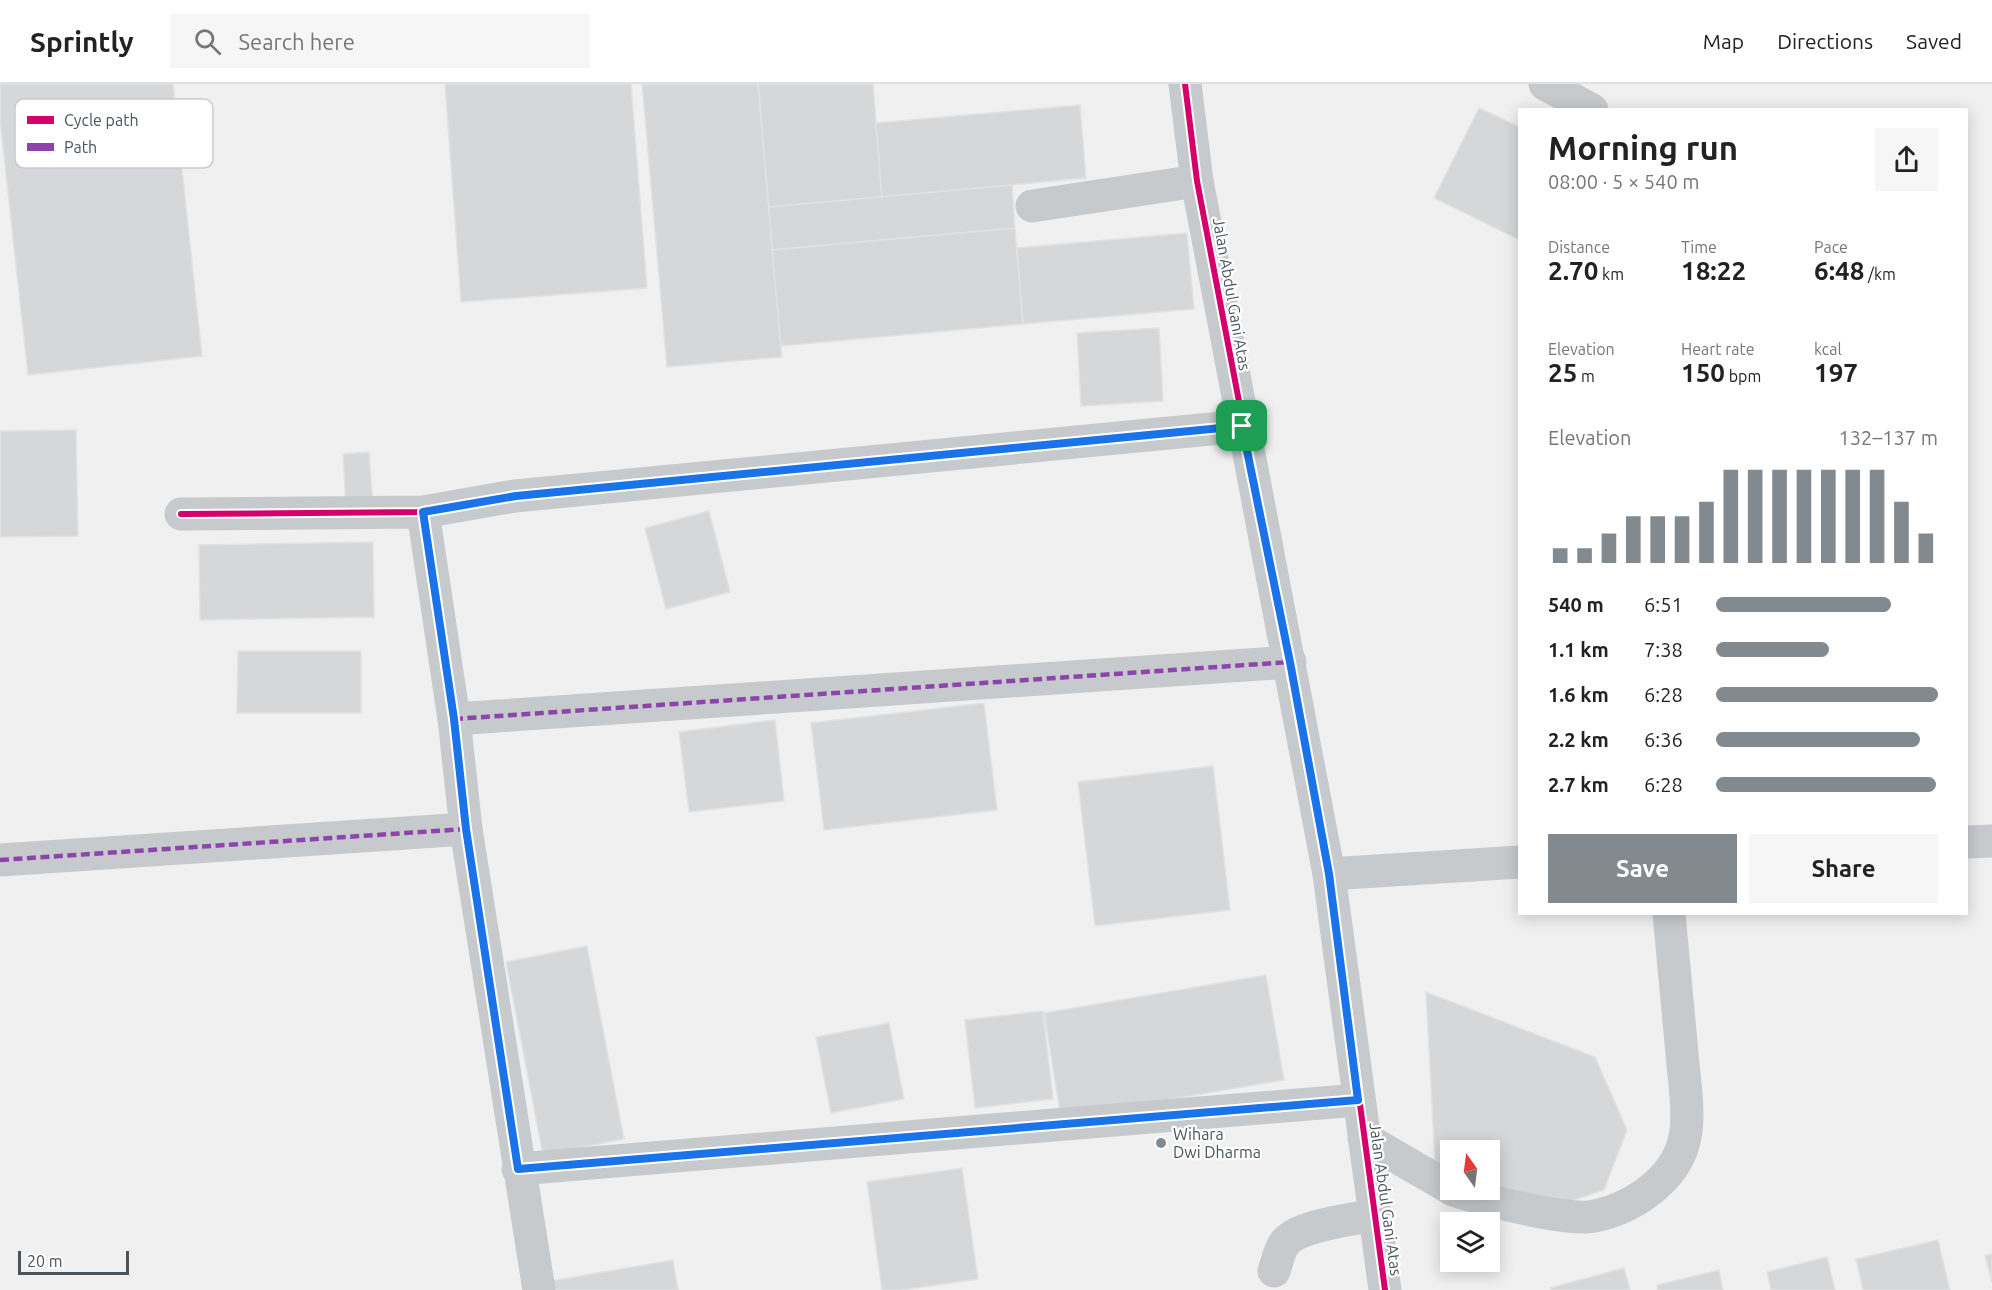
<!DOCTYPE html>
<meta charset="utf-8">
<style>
body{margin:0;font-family:Ubuntu,sans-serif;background:#f6f6f6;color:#222;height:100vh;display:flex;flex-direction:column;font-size:22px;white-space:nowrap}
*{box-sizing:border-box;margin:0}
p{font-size:20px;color:#767676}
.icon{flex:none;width:33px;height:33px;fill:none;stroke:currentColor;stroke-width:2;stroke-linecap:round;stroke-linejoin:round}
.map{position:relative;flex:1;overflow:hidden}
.sheet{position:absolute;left:1518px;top:24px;width:450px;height:807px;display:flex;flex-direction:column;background:#fff;border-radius:0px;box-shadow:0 3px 15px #0003}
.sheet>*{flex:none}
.needle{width:39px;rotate:346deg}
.buttons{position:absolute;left:1440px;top:1056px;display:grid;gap:12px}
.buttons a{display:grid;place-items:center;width:60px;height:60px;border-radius:0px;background:#fff;box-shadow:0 3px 15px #0003;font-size:30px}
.scale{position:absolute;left:18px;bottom:15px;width:111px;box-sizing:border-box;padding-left:6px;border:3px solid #48535b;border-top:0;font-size:16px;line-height:21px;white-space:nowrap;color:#48535b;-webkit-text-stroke:4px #fff;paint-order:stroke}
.pin{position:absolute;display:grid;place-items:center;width:51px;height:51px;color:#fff;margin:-26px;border-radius:12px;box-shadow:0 3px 9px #0006}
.round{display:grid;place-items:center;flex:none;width:63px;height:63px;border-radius:0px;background:#f6f6f6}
.headline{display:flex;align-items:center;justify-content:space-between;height:102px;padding:0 30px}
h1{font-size:33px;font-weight:700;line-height:45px}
.figures{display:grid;grid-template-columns:repeat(3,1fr);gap:9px;height:102px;padding:6px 30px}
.figures div{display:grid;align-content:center}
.figures b{font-size:26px;font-weight:700}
.figures small{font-size:16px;font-weight:400}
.figures p{font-size:16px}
.chart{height:168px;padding:12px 30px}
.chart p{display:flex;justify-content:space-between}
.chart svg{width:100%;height:108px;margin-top:6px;stroke:#838a8f;stroke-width:6}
.button{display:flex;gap:12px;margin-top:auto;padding:12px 30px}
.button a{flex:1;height:69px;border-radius:0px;background:#838a8f;color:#fff;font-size:24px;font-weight:700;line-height:69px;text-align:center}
.button a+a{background:#f6f6f6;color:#222}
ul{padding:0 30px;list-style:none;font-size:20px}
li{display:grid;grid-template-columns:96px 72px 1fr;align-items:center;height:45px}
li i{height:15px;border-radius:8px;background:#838a8f}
header{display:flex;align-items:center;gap:36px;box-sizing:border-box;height:84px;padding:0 30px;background:#fff;border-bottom:2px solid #e0e0e0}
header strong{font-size:28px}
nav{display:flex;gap:33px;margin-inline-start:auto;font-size:21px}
.search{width:420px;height:54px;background:#f6f6f6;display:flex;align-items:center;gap:15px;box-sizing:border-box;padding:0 21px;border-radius:0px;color:#767676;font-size:22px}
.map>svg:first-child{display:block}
</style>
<header>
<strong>Sprintly</strong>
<div class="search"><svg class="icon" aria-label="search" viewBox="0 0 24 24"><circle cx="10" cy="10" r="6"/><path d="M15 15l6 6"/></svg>Search here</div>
<nav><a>Map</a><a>Directions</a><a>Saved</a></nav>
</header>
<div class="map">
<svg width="1992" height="1206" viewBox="0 0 1992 1206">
<rect width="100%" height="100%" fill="#f0f0f0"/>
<g fill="#d6d7d8" stroke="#e1e2e3" stroke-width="1.5">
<path d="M 0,0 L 173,0 L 202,272 L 28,291 L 0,36 Z"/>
<path d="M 445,0 L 631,0 L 647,204 L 461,218 Z"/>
<path d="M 642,0 L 758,0 L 782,273 L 667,283 Z"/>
<path d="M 758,0 L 873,0 L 882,113 L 769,123 Z"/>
<path d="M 1080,21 L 1086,94 L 882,113 L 876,39 Z"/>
<path d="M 1479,24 L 1520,43 L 1520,156 L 1434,114 Z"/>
<path d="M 1012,101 L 1015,144 L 772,166 L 769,123 Z"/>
<path d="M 1015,144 L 1023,240 L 781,262 L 772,166 Z"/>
<path d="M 1187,149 L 1194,225 L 1023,240 L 1017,164 Z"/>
<path d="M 1159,244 L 1163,317 L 1081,322 L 1077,249 Z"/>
<path d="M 76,346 L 78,452 L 0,453 L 0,347 Z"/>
<path d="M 369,368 L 373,421 L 346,423 L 343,370 Z"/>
<path d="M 709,427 L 730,508 L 666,525 L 645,444 Z"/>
<path d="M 373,458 L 374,533 L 200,536 L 199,461 Z"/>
<path d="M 238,567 L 361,567 L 361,629 L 237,629 Z"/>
<path d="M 984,619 L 997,726 L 824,746 L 811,639 Z"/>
<path d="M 775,636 L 784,717 L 689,728 L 679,648 Z"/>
<path d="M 1213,682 L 1230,826 L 1095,842 L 1078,698 Z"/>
<path d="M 587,862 L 624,1055 L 543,1071 L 506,878 Z"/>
<path d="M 1266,891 L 1284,996 L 1061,1034 L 1044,929 Z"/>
<path d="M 1426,908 L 1595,973 L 1627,1046 L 1604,1106 L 1550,1124 L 1490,1101 L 1490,1066 L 1450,1066 L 1450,1086 L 1435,1079 Z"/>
<path d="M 1043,927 L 1053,1015 L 975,1024 L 965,936 Z"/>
<path d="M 889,939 L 904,1015 L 831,1029 L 816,953 Z"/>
<path d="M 962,1084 L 978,1195 L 902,1206 L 882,1206 L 867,1098 Z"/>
<path d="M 1938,1156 L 1950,1206 L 1863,1206 L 1856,1175 Z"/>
<path d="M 1992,1170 L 1992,1198 L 1985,1172 Z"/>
<path d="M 1827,1173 L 1835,1206 L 1771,1206 L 1767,1188 Z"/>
<path d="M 673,1176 L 678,1206 L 546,1206 L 545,1198 Z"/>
<path d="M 1624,1184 L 1630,1206 L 1551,1206 L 1550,1204 Z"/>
<path d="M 1719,1186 L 1723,1206 L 1658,1206 L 1657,1201 Z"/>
</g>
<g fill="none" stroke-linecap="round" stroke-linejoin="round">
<g stroke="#c7cacc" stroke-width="33">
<path d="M 1185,0 L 1197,97 L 1329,790 L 1385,1206"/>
<path d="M 1545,0 L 1592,26"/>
<path d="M 1032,122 L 1197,97"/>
<path d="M 423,428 L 454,635 L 466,745 L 539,1206"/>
<path d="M 181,430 L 423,428 L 515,412 L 1242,342"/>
<path d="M 454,635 L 1290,578"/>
<path d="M 1966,758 L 1992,757"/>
<path d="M 0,776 L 466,745"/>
<path d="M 1329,790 L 1520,778"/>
<path d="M 1364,1054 L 1450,1104"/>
<path d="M 518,1085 L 1358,1016"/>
<path d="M 1453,1106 C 1479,1115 1570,1138 1595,1132 C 1636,1123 1681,1092 1686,1047 C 1689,1022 1684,995 1682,970 C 1678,923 1673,876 1669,830"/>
<path d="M 1274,1187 C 1277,1179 1279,1167 1284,1160 C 1297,1141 1352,1136 1374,1131"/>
</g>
<g stroke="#8e44ad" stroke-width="4.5" stroke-dasharray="9 4.5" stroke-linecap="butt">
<path d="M 454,635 L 1290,578"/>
<path d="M 0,776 L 466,745"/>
</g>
<defs>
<g id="cycleway">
<path d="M 1185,0 L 1197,97 L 1329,790 L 1385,1206"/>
<path d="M 181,430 L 423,428 L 515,412 L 1242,342"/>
</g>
</defs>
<use href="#cycleway" stroke="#fff" stroke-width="10"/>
<use href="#cycleway" stroke="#d6006c" stroke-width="6"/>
</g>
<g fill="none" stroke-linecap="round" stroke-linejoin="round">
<defs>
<path id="route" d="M 1242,342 L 1290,578 L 1329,790 L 1358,1016 L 518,1085 L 466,745 L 454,635 L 423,428 L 516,412 Z"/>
</defs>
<use href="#route" stroke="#fff" stroke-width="12"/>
<use href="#route" stroke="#1a73e8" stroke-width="8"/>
</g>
<circle fill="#838a8f" stroke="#fff" stroke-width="2" cx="1161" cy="1059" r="6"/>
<g text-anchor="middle" stroke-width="4.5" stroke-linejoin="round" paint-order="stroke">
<g font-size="16" fill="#48535b" stroke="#fff">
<text transform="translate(1232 210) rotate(80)" y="6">Jalan Abdul Gani Atas</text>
<text transform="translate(1386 1115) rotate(82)" y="6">Jalan Abdul Gani Atas</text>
</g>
<g font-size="16" fill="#48535b" stroke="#fff" text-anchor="start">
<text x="1173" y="1056">Wihara<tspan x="1173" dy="18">Dwi Dharma</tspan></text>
</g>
</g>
<rect x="15" y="15" width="198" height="69" rx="9" fill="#fff" stroke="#c8cbce" stroke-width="1.5"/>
<rect x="27" y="32" width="27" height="8" fill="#d6006c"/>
<rect x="27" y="59" width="27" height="8" fill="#8e44ad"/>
<g font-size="16" fill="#48535b">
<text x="64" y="42">Cycle path</text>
<text x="64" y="69">Path</text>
</g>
</svg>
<div class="buttons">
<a><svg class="needle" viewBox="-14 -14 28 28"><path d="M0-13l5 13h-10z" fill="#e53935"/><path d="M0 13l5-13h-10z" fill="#767676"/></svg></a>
<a><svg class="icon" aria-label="layers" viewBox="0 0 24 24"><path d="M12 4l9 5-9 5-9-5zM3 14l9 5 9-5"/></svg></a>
</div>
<div class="scale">20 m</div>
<div class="pin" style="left:1242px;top:342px;background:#1e9e55"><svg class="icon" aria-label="arrive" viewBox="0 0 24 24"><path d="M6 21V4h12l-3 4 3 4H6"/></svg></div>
<section class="sheet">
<div class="headline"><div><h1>Morning run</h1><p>08:00 · 5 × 540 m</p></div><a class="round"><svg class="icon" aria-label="share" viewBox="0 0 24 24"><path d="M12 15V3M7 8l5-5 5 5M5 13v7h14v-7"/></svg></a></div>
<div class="figures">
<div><p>Distance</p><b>2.70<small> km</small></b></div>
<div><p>Time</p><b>18:22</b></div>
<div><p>Pace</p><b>6:48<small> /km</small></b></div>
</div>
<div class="figures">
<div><p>Elevation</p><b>25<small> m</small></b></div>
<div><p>Heart rate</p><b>150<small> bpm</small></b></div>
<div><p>kcal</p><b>197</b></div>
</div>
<div class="chart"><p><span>Elevation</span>132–137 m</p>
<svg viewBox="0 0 160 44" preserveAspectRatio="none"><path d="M5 44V38M15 44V38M25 44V32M35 44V25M45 44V25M55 44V25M65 44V19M75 44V6M85 44V6M95 44V6M105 44V6M115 44V6M125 44V6M135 44V6M145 44V19M155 44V32"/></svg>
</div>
<ul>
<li><b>540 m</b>6:51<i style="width:79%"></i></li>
<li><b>1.1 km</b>7:38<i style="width:51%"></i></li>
<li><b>1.6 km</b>6:28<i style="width:100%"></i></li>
<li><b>2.2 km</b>6:36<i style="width:92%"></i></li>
<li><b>2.7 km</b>6:28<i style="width:99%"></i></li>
</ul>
<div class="button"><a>Save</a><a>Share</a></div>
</section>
</div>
